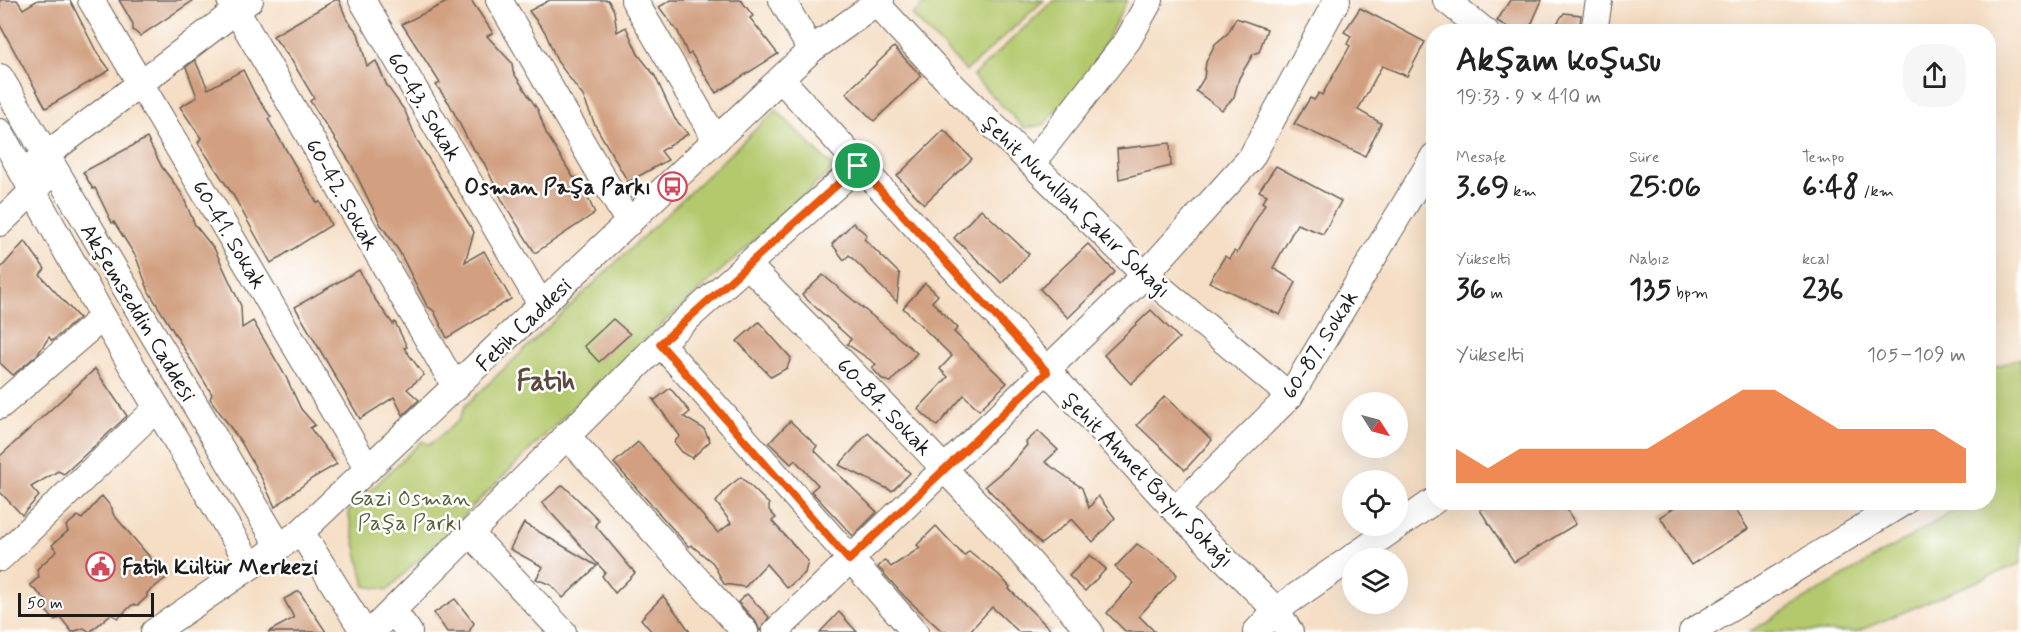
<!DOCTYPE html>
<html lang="tr">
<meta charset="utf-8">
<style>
body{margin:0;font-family:Mynerve,sans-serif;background:#f6f6f6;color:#222;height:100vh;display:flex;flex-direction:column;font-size:22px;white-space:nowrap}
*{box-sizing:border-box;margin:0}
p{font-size:20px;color:#767676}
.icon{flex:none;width:33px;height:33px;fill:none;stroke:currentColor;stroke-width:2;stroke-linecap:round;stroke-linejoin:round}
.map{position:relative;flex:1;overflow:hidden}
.drawer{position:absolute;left:1426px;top:24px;width:570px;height:486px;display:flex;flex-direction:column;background:#fff;border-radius:24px;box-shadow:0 6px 24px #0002}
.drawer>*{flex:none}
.needle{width:39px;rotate:126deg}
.buttons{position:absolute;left:1342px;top:392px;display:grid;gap:12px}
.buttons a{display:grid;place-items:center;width:66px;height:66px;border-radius:50%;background:#fff;box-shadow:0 6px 24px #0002;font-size:30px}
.scale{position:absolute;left:18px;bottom:15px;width:136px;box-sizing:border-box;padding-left:6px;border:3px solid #1c1c1c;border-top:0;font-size:16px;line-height:21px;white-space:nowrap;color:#1c1c1c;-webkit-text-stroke:4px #fff;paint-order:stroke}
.pin{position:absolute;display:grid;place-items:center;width:51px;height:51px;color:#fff;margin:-26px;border:3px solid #fff;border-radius:50%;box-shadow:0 2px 6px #0007}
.round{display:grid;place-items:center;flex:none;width:63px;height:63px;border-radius:24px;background:#f6f6f6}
.overview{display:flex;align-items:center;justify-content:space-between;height:102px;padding:0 30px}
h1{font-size:33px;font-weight:700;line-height:45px}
.stats{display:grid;grid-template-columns:repeat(3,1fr);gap:9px;height:102px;padding:6px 30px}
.stats div{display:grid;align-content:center}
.stats b{font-size:30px;font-weight:700}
.stats small{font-size:16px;font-weight:400}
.stats p{font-size:16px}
.chart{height:168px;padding:12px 30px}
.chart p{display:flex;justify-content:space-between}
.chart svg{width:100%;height:108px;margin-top:6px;fill:#ea580c;opacity:.7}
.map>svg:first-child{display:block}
</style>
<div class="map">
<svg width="2021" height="632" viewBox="0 0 2021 632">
<rect width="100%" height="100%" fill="#fff"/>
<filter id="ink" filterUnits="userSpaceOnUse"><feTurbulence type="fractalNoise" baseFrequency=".0167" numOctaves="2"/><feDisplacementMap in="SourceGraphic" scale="12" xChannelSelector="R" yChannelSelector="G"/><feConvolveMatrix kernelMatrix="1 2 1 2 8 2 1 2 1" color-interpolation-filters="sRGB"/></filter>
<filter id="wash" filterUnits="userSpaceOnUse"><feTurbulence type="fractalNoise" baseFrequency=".008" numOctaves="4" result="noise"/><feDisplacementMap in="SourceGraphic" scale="24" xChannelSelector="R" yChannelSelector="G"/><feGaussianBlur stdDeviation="1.35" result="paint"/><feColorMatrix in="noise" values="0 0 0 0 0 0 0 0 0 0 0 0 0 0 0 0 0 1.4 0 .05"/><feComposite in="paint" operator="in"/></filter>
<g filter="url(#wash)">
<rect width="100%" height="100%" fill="#f5dec4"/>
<g fill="#b4c96d" stroke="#687244" stroke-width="1.5">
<path d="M 928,0 L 1044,0 L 966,71 L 912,15 Z"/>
<path d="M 1054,0 L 1127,0 L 1089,75 L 1043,125 L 1024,128 L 973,76 Z"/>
<path d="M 776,110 L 834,168 L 606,375 L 388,590 L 365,586 L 348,512 L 422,441 L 429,445 L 459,420 L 465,406 Z"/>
<path d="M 2021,358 L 2021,563 L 1856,632 L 1749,632 L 1967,503 L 1989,502 L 1989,369 Z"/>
</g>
<g id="blocks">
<g fill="#d2a081">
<path d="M 0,0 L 17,0 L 23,9 L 38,0 L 70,0 L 96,51 L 110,70 L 46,108 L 0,25 Z"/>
<path d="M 119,0 L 194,0 L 140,36 L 133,30 L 133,24 Z"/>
<path d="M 335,0 L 339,0 L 347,20 L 358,33 L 367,66 L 376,61 L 387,86 L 405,111 L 417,140 L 474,232 L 465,262 L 484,251 L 511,299 L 447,338 L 434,311 L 427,306 L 399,251 L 381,225 L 350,162 L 310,101 L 314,98 L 292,61 L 273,36 Z"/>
<path d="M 451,0 L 471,0 L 493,33 L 487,36 L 512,63 L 513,72 L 538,110 L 546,133 L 573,177 L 578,178 L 595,213 L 535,253 L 503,202 L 484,163 L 470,144 L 449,103 L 436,85 L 440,83 L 402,24 Z"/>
<path d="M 550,0 L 608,0 L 614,11 L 617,32 L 626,27 L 638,54 L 655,76 L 675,119 L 688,134 L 661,151 L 668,160 L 628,182 L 595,125 L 583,96 L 557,61 L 545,32 L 529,11 Z"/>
<path d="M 671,0 L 741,0 L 753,16 L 750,18 L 778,54 L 716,93 L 691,53 L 688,55 L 678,32 L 659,7 Z"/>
<path d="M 1510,0 L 1542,0 L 1528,32 L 1516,32 L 1497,21 Z"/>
<path d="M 1360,8 L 1425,42 L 1407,76 L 1382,66 L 1358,110 L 1381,123 L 1365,156 L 1294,124 L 1310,98 L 1314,100 L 1319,93 L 1322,95 L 1350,46 L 1347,44 L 1351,36 L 1344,32 Z"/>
<path d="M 1564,13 L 1581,15 L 1579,32 L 1551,32 Z"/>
<path d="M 1236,18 L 1267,29 L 1259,52 L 1253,54 L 1239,78 L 1234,97 L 1222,110 L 1196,91 L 1204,78 L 1206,62 L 1215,44 L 1228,33 Z"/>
<path d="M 894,47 L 921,76 L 874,121 L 846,93 Z"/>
<path d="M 195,60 L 208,89 L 243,70 L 255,94 L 271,117 L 268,119 L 317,203 L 320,202 L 331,225 L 271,263 L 233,195 L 198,143 L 201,138 L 180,107 L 197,97 L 186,67 Z"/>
<path d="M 944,130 L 972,159 L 924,204 L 897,176 Z"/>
<path d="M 147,138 L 162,167 L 182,194 L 195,225 L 215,250 L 241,306 L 242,328 L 253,321 L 286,377 L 301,409 L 315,425 L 310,428 L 337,464 L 311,479 L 275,507 L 262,479 L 241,442 L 210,399 L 212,394 L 149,292 L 136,257 L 114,222 L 112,223 L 95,188 L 93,189 L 83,172 Z"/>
<path d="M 1170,143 L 1171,166 L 1119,179 L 1117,149 Z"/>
<path d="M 1276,166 L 1341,201 L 1323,234 L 1297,224 L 1273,268 L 1296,282 L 1280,315 L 1209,282 L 1225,256 L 1229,259 L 1234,251 L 1237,253 L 1265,204 L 1262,202 L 1267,195 L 1259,191 Z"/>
<path d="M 981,209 L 1029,254 L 1002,283 L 954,238 Z"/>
<path d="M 853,223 L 867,235 L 864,239 L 900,274 L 897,302 L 849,255 L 844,260 L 832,244 Z"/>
<path d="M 25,241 L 45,269 L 40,275 L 79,318 L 52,341 L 49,337 L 38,354 L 13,375 L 0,363 L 0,269 Z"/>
<path d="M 1088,244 L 1115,272 L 1068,318 L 1040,289 Z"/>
<path d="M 359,270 L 374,298 L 393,324 L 395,322 L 407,347 L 404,348 L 424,375 L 407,389 L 419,400 L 403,415 L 394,397 L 360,419 L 295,307 Z"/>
<path d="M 823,275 L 917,353 L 891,382 L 883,380 L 872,368 L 876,364 L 847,344 L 851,339 L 802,295 Z"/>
<path d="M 925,283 L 938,295 L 932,302 L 958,328 L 954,332 L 1007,383 L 979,410 L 964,395 L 937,426 L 918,409 L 948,377 L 940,369 L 952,356 L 903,308 Z"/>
<path d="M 1151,310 L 1179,338 L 1131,384 L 1104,355 Z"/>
<path d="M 613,319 L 630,334 L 599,362 L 584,346 Z"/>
<path d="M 759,322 L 791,358 L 787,368 L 771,377 L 737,341 Z"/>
<path d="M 95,369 L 127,416 L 64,474 L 58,471 L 31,487 L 39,496 L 22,515 L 0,492 L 0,456 Z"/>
<path d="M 670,388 L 690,412 L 684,417 L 704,429 L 710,441 L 692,458 L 682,452 L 674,442 L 680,436 L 652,398 L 655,400 Z"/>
<path d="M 1165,396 L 1212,440 L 1185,470 L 1137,425 Z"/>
<path d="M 790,421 L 817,446 L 814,450 L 877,512 L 853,536 L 811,491 L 818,485 L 795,460 L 791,464 L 769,443 Z"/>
<path d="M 1038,431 L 1058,450 L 1045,462 L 1082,488 L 1089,508 L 1098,496 L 1115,518 L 1093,542 L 1072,519 L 1041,544 L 985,486 L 1010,465 L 1027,445 L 1026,442 Z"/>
<path d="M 868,433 L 910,473 L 892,491 L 839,465 Z"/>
<path d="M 638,442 L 718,533 L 731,523 L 716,502 L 727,488 L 741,477 L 769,504 L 769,510 L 776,518 L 772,521 L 808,561 L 805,573 L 787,588 L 766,564 L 745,587 L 724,584 L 713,563 L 691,545 L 689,547 L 614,463 Z"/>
<path d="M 563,485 L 599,520 L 595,525 L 635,573 L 615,593 L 602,576 L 605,572 L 542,503 Z"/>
<path d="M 102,496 L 112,508 L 113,514 L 154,562 L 161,564 L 170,575 L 147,593 L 147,597 L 138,605 L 132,605 L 118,618 L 111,614 L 90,632 L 84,628 L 72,632 L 61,618 L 54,620 L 43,607 L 47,601 L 30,585 L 39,577 L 37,569 L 57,551 L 52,545 L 68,531 L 66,526 L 78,516 L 82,519 Z"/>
<path d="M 1492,502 L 1562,502 L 1576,524 L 1514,562 L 1480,510 Z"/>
<path d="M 1682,502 L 1731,502 L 1748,529 L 1691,565 L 1660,517 Z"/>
<path d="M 524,523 L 597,566 L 563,598 L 551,585 L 536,579 L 543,567 L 510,549 Z"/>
<path d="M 936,526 L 964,556 L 969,551 L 999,575 L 1010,587 L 1009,589 L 1053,632 L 1019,632 L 992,607 L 969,632 L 943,632 L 904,596 L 878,567 L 885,560 L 891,567 L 920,548 L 917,545 Z"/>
<path d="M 1137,544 L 1172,568 L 1177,575 L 1139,616 L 1155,632 L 1126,632 L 1107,613 L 1134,583 L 1115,567 Z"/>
<path d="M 1090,555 L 1106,569 L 1085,591 L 1069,576 Z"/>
<path d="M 299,591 L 326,632 L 268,632 L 294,618 L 284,599 Z"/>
<path d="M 747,594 L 769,617 L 760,631 L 756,622 L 738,602 Z"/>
<path d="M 663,596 L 681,619 L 690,632 L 652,632 L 641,619 Z"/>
<path d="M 455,599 L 474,623 L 469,632 L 447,632 L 434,613 Z"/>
<path d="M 839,612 L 857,632 L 820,632 Z"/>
</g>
</g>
</g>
<g filter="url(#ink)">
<use href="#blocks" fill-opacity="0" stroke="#686057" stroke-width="1.5"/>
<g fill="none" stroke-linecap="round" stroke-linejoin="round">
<defs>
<g id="minor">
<path d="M 91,0 L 368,469"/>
<path d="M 230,0 L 456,388"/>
<path d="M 362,0 L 542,306"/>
<path d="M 499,0 L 629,223"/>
<path d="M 634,0 L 716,140"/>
<path d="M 782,0 L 811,50"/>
<path d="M 1446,0 L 1486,32"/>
<path d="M 876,3 L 948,81 L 1145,275 L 1290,396"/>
<path d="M 1594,32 L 1599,0"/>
<path d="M 0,77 L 279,546"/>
<path d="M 781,79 L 1175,510 L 1276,610 L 1290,632"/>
<path d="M 0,132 L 103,317 L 250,565"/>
<path d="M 1032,163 L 1128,40 L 1150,0"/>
<path d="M 33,165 L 250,0"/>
<path d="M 0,223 L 45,179"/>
<path d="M 747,264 C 864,385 982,503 1090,632"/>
<path d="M 660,343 L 915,632"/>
<path d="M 0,406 L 103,317"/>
<path d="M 566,435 L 745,632"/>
<path d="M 1175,510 L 1290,396 L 1434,156"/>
<path d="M 301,532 L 364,632"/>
<path d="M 470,533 L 563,632"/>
<path d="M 0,558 L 157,408"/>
<path d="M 394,612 L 409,632"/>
<path d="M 154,632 L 301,532 L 811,50 L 881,0"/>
<path d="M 371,632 L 660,343 L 858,166"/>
<path d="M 775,632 L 1145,275 L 1251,158 L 1337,0"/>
<path d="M 1256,632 L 1276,610 L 1434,501"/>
<path d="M 1692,632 L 1904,502"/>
</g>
</defs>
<use href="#minor" stroke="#686057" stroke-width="28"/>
<use href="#minor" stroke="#fff" stroke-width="26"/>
</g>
</g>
<g fill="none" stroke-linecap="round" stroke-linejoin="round" filter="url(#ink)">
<defs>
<path id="route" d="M 858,166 L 1047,372 L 849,560 L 660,344 Z"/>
</defs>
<use href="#route" stroke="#fff" stroke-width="12"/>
<use href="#route" stroke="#ea580c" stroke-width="8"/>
</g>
<defs>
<symbol id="bus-ring" viewBox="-11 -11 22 22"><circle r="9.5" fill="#fff" stroke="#d1495b" stroke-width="1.5"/><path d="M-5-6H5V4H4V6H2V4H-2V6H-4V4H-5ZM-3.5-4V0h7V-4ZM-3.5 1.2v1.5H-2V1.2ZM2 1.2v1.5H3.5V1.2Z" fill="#d1495b"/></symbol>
<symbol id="civic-ring" viewBox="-11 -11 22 22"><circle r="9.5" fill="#fff" stroke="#d1495b" stroke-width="1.5"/><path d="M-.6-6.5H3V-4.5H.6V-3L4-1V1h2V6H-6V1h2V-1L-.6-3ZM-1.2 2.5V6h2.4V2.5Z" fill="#d1495b"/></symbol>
</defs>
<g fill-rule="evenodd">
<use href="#bus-ring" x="656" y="170" width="33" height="33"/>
<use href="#civic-ring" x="84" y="550" width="33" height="33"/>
</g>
<g text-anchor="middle" stroke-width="5" stroke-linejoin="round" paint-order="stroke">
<g font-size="22" fill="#1c1c1c" stroke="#fff">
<text transform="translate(425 106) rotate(59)" y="8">60-43. Sokak</text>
<text transform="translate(343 194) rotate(60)" y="8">60-42. Sokak</text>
<text transform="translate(1077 206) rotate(44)" y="8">Şehit Nurullah Çakır Sokağı</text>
<text transform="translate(230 234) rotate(59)" y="8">60-41. Sokak</text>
<text transform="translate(139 312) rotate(59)" y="8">Akşemseddin Caddesi</text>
<text transform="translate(523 324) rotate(-44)" y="8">Fetih Caddesi</text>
<text transform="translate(1319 344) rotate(-58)" y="8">60-87. Sokak</text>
<text transform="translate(885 406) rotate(46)" y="8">60-84. Sokak</text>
<text transform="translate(1149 479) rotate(46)" y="8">Şehit Ahmet Bayır Sokağı</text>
</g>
<g font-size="22" font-weight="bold" fill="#1c1c1c" stroke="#fff" text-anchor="end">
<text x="651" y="194">Osman Paşa Parkı</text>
<text x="122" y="574" text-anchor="start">Fatih Kültür Merkezi</text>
</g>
<g font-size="22" fill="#59613c" stroke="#fff">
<text x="410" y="505">Gazi Osman<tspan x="410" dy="25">Paşa Parkı</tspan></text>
</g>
<g font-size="28" font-weight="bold" fill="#5c4a3f" stroke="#fff">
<text x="546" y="390">Fatih</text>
</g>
</g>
</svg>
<div class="buttons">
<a><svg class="needle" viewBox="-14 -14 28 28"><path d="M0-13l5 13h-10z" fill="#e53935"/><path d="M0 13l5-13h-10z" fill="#767676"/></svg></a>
<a><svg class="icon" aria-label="locate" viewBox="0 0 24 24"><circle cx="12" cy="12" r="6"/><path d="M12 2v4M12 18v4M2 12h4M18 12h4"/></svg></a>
<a><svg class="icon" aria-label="layers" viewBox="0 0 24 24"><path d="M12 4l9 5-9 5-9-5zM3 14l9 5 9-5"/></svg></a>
</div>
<div class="scale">50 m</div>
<div class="pin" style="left:858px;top:166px;background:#1e9e55"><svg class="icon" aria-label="arrive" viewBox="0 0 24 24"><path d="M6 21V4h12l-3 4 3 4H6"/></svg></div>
<section class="drawer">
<div class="overview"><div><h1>Akşam koşusu</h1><p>19:33 · 9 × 410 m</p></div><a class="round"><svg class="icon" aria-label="share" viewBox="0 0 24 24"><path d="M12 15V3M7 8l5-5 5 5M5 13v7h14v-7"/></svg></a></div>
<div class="stats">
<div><p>Mesafe</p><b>3.69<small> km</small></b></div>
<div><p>Süre</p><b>25:06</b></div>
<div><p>Tempo</p><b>6:48<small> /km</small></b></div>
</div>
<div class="stats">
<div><p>Yükselti</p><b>36<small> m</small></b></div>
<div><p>Nabız</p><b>135<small> bpm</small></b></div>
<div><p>kcal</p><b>236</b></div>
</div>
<div class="chart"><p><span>Yükselti</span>105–109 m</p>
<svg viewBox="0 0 160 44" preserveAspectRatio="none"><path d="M0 44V30L10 38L20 30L30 30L40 30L50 30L60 30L70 22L80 14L90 6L100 6L110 14L120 22L130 22L140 22L150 22L160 30V44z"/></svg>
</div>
</section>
</div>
